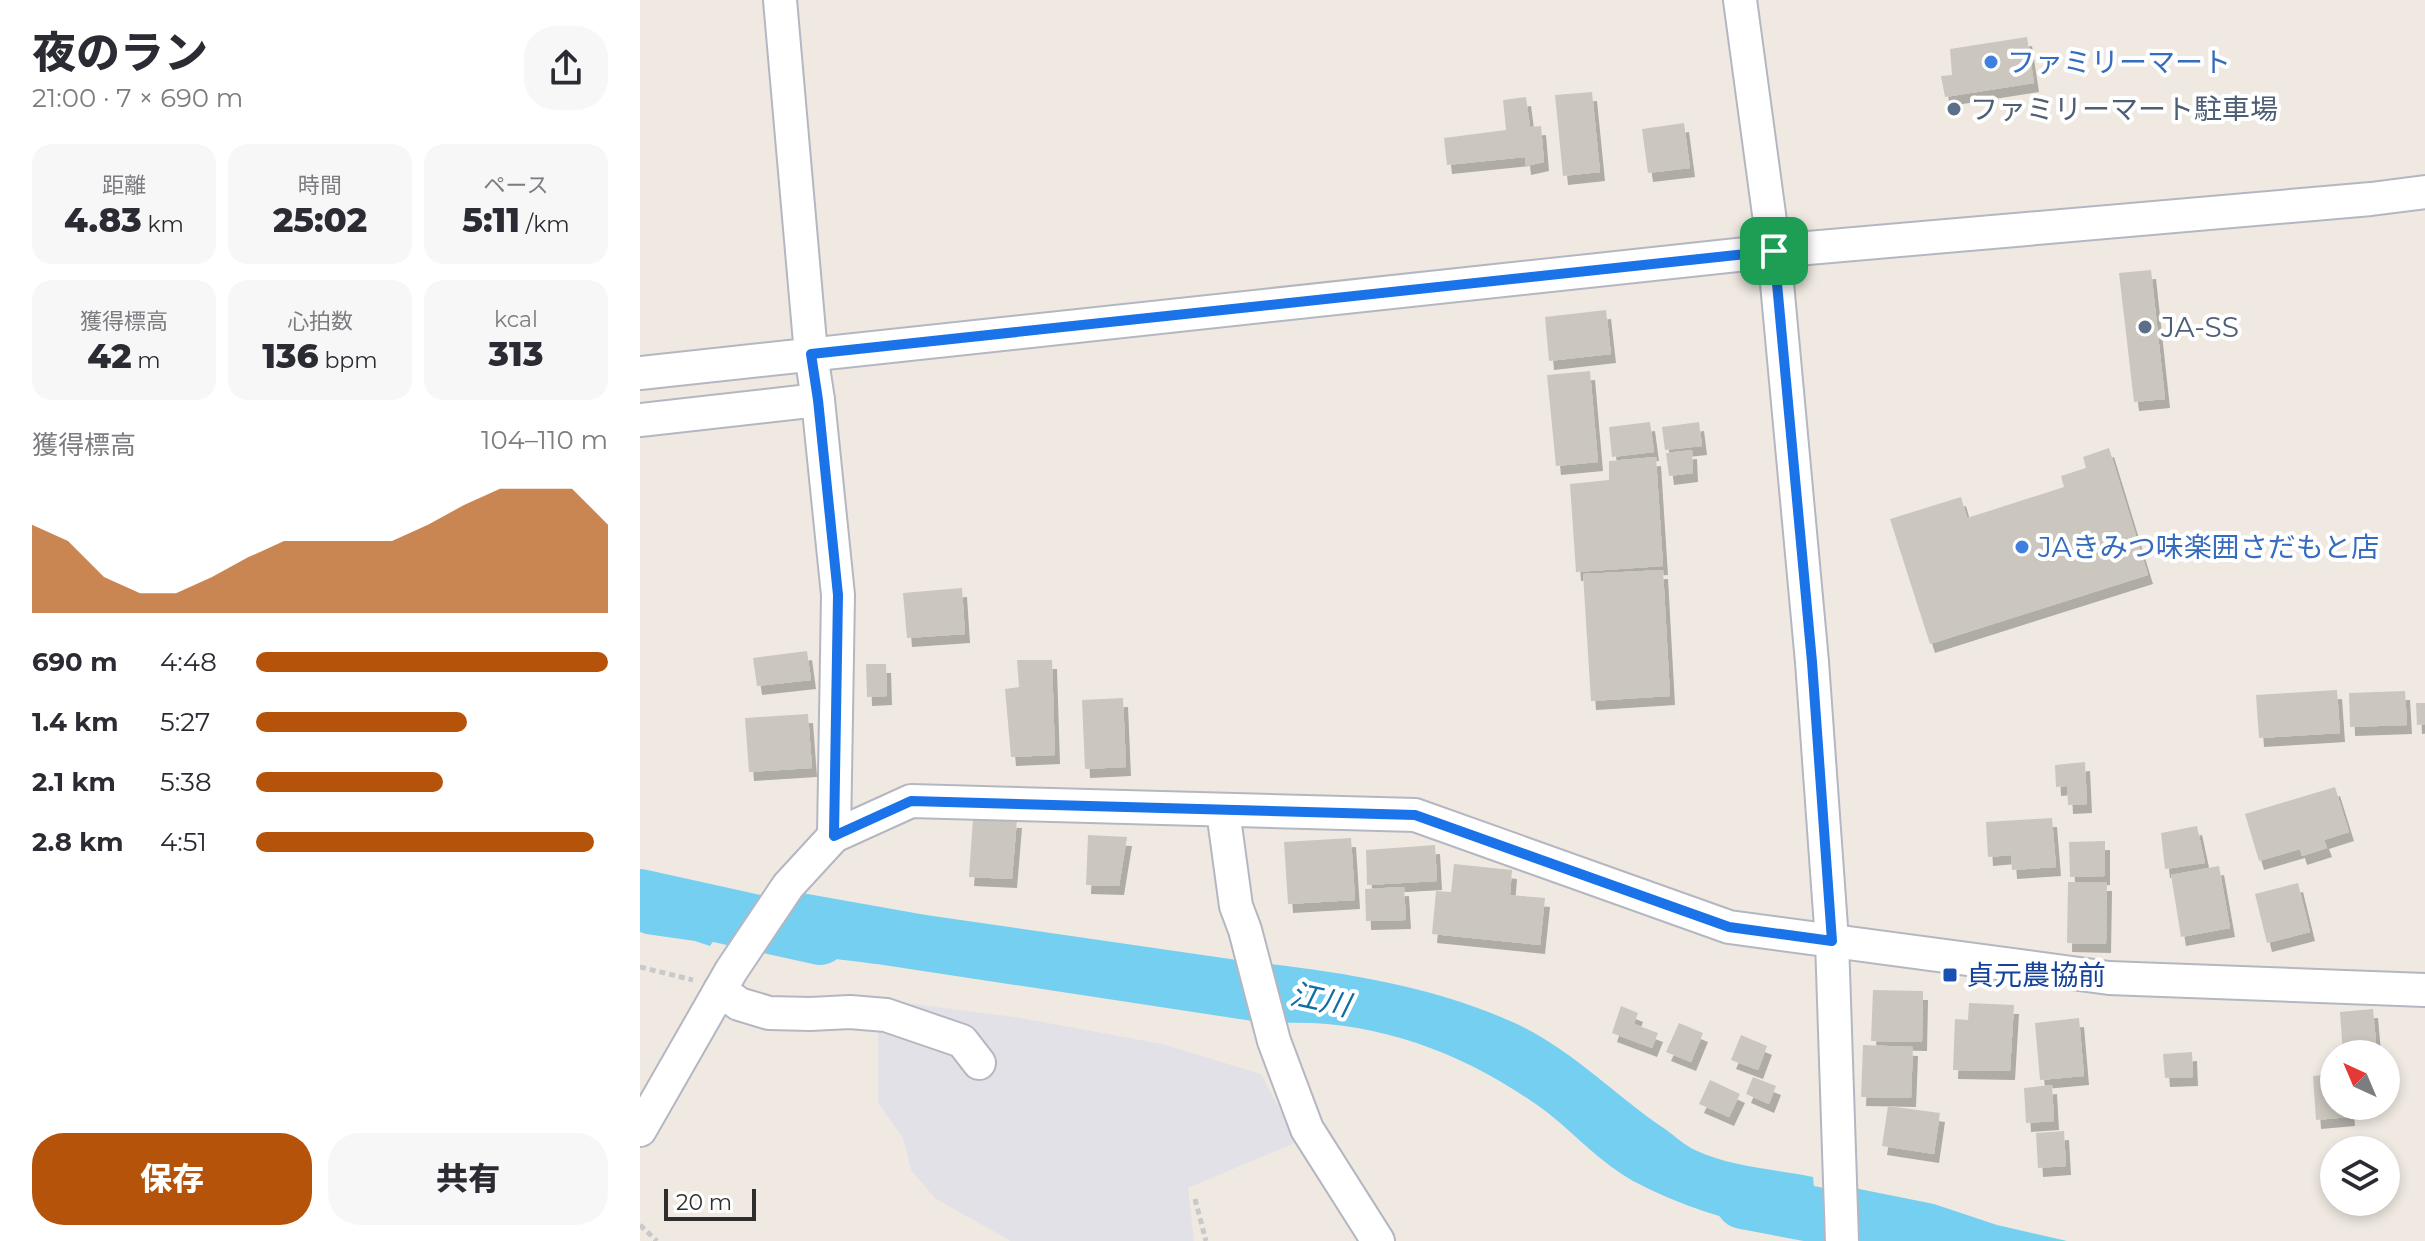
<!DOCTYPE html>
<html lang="ja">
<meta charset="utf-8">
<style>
body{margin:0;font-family:Montserrat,"Noto Sans JP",sans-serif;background:#f7f7f7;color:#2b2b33;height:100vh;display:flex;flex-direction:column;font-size:30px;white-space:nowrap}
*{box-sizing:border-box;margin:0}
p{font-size:26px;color:#7c7c81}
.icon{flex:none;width:44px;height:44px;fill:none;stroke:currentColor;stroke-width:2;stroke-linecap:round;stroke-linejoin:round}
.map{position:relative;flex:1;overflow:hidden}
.sheet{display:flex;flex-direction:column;background:#fff;width:640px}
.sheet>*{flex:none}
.needle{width:52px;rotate:316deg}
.controls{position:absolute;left:1680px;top:1040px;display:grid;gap:16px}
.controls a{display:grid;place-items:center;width:80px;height:80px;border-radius:50%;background:#fff;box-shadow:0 4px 12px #0003;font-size:40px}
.scale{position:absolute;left:24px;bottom:20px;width:92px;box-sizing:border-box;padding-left:8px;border:4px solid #2e2e2e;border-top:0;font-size:22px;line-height:28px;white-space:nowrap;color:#2e2e2e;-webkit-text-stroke:6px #fff;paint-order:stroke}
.pin{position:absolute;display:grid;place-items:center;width:68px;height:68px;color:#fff;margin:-34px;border-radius:16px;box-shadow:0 4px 12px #0006}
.round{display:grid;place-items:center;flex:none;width:84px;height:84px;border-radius:32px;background:#f7f7f7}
.overview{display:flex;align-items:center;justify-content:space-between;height:136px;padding:0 32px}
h1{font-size:44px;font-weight:800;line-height:60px}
.metrics{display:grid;grid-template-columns:repeat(3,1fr);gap:12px;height:136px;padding:8px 32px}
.metrics div{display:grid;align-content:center;border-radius:20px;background:#f7f7f7;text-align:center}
.metrics b{font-size:34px;font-weight:800}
.metrics small{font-size:22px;font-weight:400}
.metrics p{font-size:22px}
.chart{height:224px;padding:16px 32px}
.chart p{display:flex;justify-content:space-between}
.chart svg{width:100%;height:144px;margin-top:8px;fill:#b45309;opacity:.7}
.cta{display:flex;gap:16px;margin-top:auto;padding:16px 32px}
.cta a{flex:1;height:92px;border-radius:32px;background:#b45309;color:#fff;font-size:32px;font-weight:800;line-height:92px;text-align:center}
.cta a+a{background:#f7f7f7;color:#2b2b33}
ul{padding:0 32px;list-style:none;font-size:26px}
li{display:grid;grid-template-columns:128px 96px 1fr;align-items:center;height:60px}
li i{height:20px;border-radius:10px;background:#b45309}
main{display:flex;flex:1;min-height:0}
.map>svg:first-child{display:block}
</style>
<main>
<section class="sheet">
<div class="overview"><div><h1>夜のラン</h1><p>21:00 · 7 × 690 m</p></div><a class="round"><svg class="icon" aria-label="share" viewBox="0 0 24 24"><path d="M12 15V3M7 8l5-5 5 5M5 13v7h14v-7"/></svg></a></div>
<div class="metrics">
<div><p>距離</p><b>4.83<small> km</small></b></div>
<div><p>時間</p><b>25:02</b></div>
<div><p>ペース</p><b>5:11<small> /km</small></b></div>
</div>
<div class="metrics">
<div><p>獲得標高</p><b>42<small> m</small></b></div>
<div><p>心拍数</p><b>136<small> bpm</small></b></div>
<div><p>kcal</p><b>313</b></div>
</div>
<div class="chart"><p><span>獲得標高</span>104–110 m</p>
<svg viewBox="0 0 160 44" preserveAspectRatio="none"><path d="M0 44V17L10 22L20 33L30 38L40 38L50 33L60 27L70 22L80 22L90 22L100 22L110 17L120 11L130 6L140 6L150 6L160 17V44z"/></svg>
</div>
<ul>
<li><b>690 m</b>4:48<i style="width:100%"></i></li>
<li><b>1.4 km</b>5:27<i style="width:60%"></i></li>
<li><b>2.1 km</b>5:38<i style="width:53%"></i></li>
<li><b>2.8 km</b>4:51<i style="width:96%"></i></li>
</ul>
<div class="cta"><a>保存</a><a>共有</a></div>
</section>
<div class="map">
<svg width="1785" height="1241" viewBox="0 0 1785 1241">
<defs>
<filter id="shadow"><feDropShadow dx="5" dy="9" stdDeviation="0" flood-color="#0004"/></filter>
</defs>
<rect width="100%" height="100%" fill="#efe9e1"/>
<path fill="#e3e1e8" d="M 225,998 L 375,1017 L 522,1044 L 621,1074 L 657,1142 L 548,1188 L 554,1241 L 371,1241 L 296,1199 L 271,1170 L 263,1138 L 238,1103 L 238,1032 L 215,1025 Z"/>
<g fill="#75cff0">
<path d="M 0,874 C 37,881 65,883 101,897 L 70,946 L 55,941 L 6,934 L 0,932 Z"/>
<path d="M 162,893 L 286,915 L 604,961 L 619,1022 L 237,964 C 219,962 143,951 132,955 L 123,949 Z"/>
<path d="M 630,964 C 714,974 798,988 877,1024 C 931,1049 976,1096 1025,1129 C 1035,1136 1044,1145 1055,1150 C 1090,1167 1135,1169 1173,1177 L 1179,1237 C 1115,1228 1051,1212 993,1181 C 961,1163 937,1136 908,1113 C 832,1056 738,1019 643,1023 Z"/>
<path d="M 1214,1188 L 1294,1204 L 1357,1225 L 1427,1241 L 1219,1241 Z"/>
</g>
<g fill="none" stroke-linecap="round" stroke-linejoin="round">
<g stroke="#75cff0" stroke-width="56">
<path d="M 0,897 L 180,937"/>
<path d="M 1103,1201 L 1314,1241"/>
</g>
</g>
<g fill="#cbc7bf" filter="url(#shadow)">
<path d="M 1387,37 L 1394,83 L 1305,97 L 1301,76 L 1312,75 L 1310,49 Z"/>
<path d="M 952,92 L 960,172 L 923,176 L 915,95 Z"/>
<path d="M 886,97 L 890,127 L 901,126 L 904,162 L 886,166 L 885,157 L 807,165 L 804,138 L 866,130 L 863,100 Z"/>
<path d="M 1044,123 L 1050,168 L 1008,173 L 1002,129 Z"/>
<path d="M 1511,270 L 1525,399 L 1494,402 L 1479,273 Z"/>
<path d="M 966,310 L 971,354 L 909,361 L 905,317 Z"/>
<path d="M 950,371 L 958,462 L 916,466 L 907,375 Z"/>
<path d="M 1010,422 L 1014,452 L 972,457 L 969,427 Z"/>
<path d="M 1059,422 L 1062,446 L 1025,450 L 1022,427 Z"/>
<path d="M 1469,448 L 1508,575 L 1290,644 L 1250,519 L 1321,497 L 1327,518 L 1424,487 L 1421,476 L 1446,468 L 1443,457 Z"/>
<path d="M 1052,450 L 1053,473 L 1029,476 L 1026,453 Z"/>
<path d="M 1016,457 L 1023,566 L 936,572 L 930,484 L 969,480 L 969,461 Z"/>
<path d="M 1023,570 L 1030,696 L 951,701 L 943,574 Z"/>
<path d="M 322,588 L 325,634 L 267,638 L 263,593 Z"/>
<path d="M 167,651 L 171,680 L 117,686 L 113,658 Z"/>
<path d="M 377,660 L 412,660 L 415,755 L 371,757 L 365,689 L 379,687 Z"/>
<path d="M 226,664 L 246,664 L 247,696 L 227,697 Z"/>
<path d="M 1697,690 L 1700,733 L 1619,738 L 1616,695 Z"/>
<path d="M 1765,691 L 1767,725 L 1710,727 L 1709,693 Z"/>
<path d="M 483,698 L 486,767 L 445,769 L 442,700 Z"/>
<path d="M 1776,703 L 1785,703 L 1785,724 L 1777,725 Z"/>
<path d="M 168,714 L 172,768 L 109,772 L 105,718 Z"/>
<path d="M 1445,762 L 1447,804 L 1428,805 L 1427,786 L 1416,787 L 1415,765 Z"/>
<path d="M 1695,787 L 1709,832 L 1684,840 L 1687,848 L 1662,856 L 1660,849 L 1619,861 L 1605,814 Z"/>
<path d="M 333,818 L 377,819 L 372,879 L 329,877 Z"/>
<path d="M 1412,818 L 1416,867 L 1372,870 L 1371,855 L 1348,857 L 1346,822 Z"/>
<path d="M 1557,826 L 1565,863 L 1525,869 L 1521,833 Z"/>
<path d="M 448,835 L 487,837 L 479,886 L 446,885 Z"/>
<path d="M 711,838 L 715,900 L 648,904 L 644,842 Z"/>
<path d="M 1465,841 L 1465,876 L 1430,877 L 1429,842 Z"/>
<path d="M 795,845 L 797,881 L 727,885 L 726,850 Z"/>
<path d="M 814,864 L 872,870 L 870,895 L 905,898 L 900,945 L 792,934 L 796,891 L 811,892 Z"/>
<path d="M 1579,866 L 1590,928 L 1541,937 L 1531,875 Z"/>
<path d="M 1428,882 L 1467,882 L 1466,944 L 1427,943 Z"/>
<path d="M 1658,883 L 1670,932 L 1627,943 L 1615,894 Z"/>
<path d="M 764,887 L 766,920 L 726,921 L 725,889 Z"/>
<path d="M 1233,990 L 1283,991 L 1282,1042 L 1231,1041 Z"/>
<path d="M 1329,1003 L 1374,1005 L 1370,1071 L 1313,1070 L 1315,1019 L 1328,1020 Z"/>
<path d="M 981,1006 L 998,1013 L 994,1024 L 1018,1033 L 1012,1048 L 972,1033 Z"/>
<path d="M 1733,1009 L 1737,1054 L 1703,1054 L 1700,1012 Z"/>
<path d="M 1439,1018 L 1444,1076 L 1400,1080 L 1395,1023 Z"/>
<path d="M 1039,1023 L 1063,1033 L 1051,1062 L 1026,1052 Z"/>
<path d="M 1101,1035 L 1127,1046 L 1118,1070 L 1091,1060 Z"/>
<path d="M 1223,1045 L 1273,1047 L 1271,1098 L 1221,1097 Z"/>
<path d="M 1552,1052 L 1553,1077 L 1525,1078 L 1523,1054 Z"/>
<path d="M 1694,1074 L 1694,1106 L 1709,1106 L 1710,1117 L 1676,1120 L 1673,1076 Z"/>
<path d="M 1113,1077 L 1136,1086 L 1129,1104 L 1106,1094 Z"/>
<path d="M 1070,1080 L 1100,1094 L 1089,1117 L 1059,1104 Z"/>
<path d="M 1412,1085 L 1414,1121 L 1386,1123 L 1384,1088 Z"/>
<path d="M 1248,1106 L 1300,1113 L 1294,1154 L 1242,1146 Z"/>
<path d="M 1424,1131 L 1426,1166 L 1398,1168 L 1396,1133 Z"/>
</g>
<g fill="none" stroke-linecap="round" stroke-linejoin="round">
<defs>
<g id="minor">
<path d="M 140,0 L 171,354 L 178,400 L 198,595 L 194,836"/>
<path d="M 1100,0 L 1134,251 L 1172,662 L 1192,941 L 1202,1241"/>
<path d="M 0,373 L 1134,251 L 1731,199 L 1785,192"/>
<path d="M 0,420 L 178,400"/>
<path d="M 583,811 L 596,906 L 605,930 L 634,1041 L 667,1129 L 738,1241"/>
<path d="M 80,990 L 99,1004 L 129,1013 L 170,1014 L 210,1012 L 246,1015 L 322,1041 L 339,1063"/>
<path d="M 0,1130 L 91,971 L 148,886 L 194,836 L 271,801 L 775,815 L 1089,927 L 1469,978 L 1785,990"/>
</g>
</defs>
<use href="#minor" stroke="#b4b7c1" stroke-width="36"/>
<g stroke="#c9c9c9" stroke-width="5" stroke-dasharray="6 4" stroke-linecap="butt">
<path d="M 0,967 L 53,980"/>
<path d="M 555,1199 L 566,1241"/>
<path d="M 0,1225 L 17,1241"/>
</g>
<use href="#minor" stroke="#fff" stroke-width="32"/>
</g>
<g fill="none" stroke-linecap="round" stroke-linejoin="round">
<defs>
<path id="route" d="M 1134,251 L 1172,662 L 1192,941 L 1089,927 L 775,815 L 271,801 L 194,836 L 198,595 L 178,400 L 171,354 Z"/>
</defs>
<use href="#route" stroke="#fff" stroke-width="16"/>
<use href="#route" stroke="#1a73e8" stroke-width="10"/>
</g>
<g fill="#3f7fe0" stroke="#fff" stroke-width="3">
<circle cx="1351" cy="62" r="8"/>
<circle cx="1382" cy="547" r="8"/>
</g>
<g fill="#5c6f8a" stroke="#fff" stroke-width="3">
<circle cx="1314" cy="109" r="8"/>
<circle cx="1505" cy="327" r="8"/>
</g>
<rect fill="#1a4fb4" stroke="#fff" stroke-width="3" x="1302" y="967" width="16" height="16" rx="4"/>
<g text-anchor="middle" stroke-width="8" stroke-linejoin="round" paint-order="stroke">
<g font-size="28" fill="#366cbe" stroke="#fff" text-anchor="start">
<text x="1367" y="72">ファミリーマート</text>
<text x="1398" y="557">JAきみつ味楽囲さだもと店</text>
</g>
<g font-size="28" fill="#4e5e75" stroke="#fff" text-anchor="start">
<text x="1330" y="119">ファミリーマート駐車場</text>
<text x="1521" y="337">JA-SS</text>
</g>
<g font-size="28" fill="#164399" stroke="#fff" text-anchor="start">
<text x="1326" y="985">貞元農協前</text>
</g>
<g font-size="30" font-style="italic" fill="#0d6fa3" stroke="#fff">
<text transform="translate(680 1000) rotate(12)" y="10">江川</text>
</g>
</g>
</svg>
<div class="controls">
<a><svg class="needle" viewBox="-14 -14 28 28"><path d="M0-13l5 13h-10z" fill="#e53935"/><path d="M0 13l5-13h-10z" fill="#7c7c81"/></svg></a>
<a><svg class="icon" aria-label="layers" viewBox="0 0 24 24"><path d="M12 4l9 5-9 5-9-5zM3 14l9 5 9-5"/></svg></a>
</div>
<div class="scale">20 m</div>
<div class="pin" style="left:1134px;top:251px;background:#1e9e55"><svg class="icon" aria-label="arrive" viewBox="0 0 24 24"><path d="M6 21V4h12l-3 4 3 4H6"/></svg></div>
</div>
</main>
